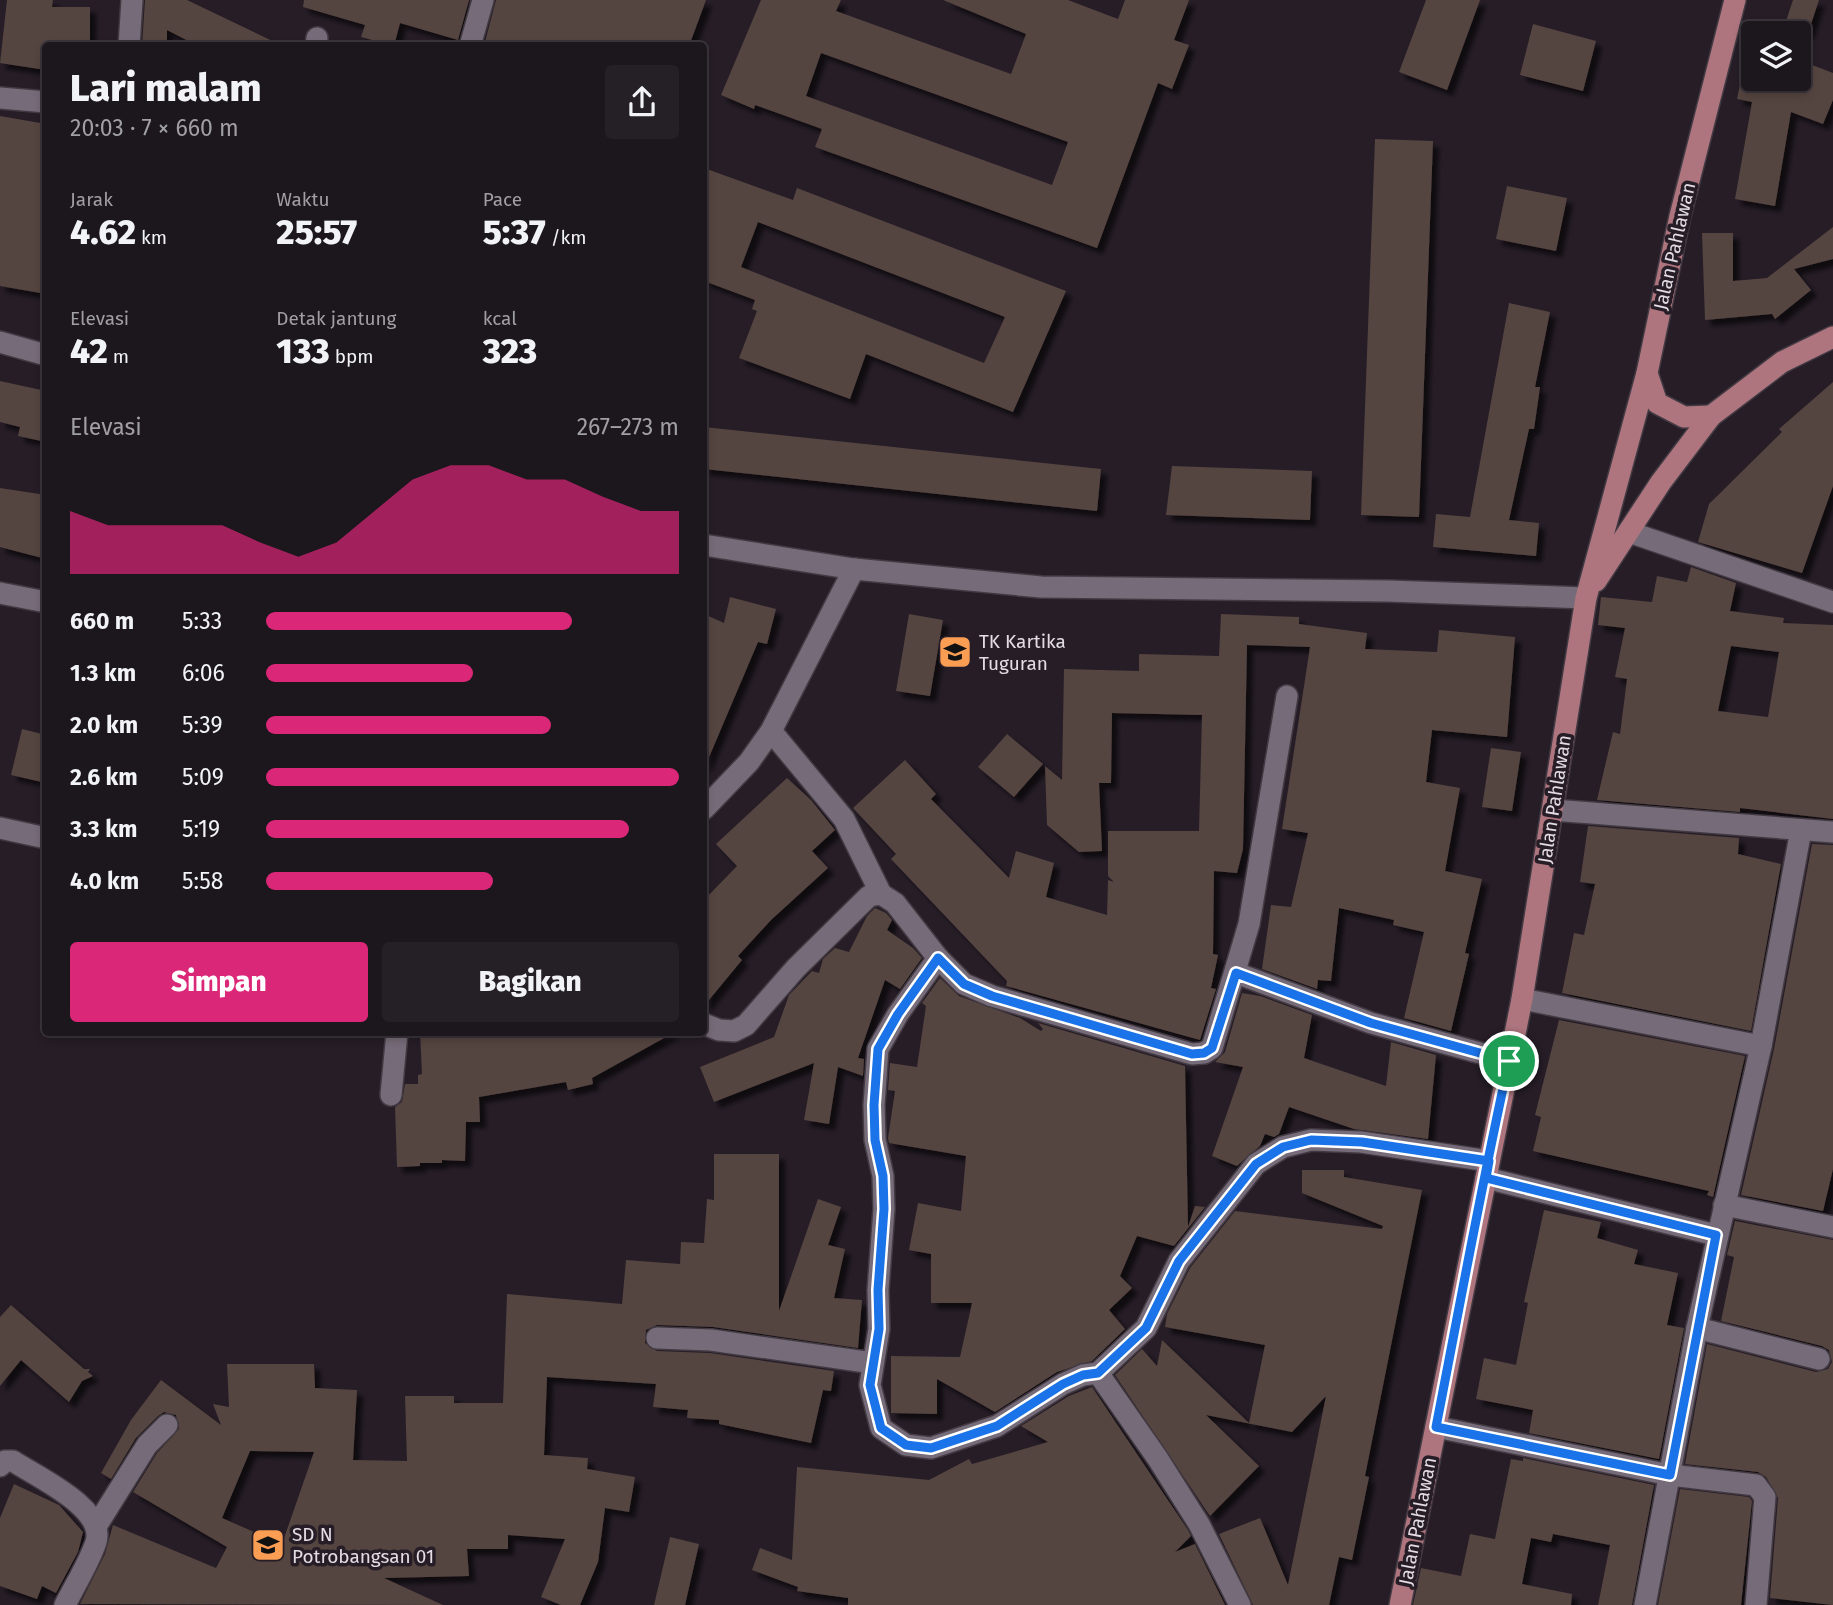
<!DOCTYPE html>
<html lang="id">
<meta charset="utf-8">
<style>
body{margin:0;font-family:"Fira Sans",sans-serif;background:#251f26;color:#f1f3f6;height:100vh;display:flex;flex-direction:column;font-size:26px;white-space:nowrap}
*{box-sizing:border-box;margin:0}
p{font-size:23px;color:#a09fa4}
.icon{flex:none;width:38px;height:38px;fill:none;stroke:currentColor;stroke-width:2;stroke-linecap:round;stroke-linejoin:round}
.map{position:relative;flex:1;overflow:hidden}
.side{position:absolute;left:42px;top:42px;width:665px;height:994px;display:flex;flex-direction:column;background:#1c161d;border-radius:7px;box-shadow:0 4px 10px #0003,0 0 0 2px #3a353b}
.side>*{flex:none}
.buttons{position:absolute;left:1741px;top:21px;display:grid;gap:14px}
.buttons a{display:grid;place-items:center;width:70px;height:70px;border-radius:7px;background:#1c161d;box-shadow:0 4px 10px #0003,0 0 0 2px #3a353b;font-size:35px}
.pin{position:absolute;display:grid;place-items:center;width:60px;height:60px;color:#fff;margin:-30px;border:4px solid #fff;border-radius:50%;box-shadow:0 2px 7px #0007}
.round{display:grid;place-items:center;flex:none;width:74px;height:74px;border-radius:7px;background:#251f26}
.headline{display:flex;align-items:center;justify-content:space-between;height:119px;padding:0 28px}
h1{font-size:38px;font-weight:800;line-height:52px}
.metrics{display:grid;grid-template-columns:repeat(3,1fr);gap:10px;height:119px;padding:7px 28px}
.metrics div{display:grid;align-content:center}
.metrics b{font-size:35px;font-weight:800}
.metrics small{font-size:19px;font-weight:400}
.metrics p{font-size:19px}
.chart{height:196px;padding:14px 28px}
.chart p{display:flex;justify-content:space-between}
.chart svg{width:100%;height:126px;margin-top:7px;fill:#db2777;opacity:.7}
.primary-button{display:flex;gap:14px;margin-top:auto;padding:14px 28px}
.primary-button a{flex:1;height:80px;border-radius:7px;background:#db2777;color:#fff;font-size:28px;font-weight:800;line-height:80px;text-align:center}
.primary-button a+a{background:#251f26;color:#f1f3f6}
ul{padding:0 28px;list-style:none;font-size:23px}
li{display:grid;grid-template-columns:112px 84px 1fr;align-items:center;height:52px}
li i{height:18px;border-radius:9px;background:#db2777}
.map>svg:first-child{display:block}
</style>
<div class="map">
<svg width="1833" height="1605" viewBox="0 0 1833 1605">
<defs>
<filter id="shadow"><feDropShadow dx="6" dy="6" stdDeviation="2" flood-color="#0009"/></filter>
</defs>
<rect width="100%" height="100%" fill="#261d27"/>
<g fill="#554440" fill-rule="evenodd" filter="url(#shadow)">
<path d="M 7,0 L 53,0 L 52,7 L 90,7 L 90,46 L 46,46 L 46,70 L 0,63 Z"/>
<path d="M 145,0 L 187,0 L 283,46 L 198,46 L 167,30 L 167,46 L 142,46 Z"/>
<path d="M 304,0 L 469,0 L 458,40 L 400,23 L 394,46 L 361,37 L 365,25 L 303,7 Z"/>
<path d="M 496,0 L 706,0 L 689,46 L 484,46 Z"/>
<path d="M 761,0 L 841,0 L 836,11 L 1011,74 L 1026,34 L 943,0 L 1068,0 L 1118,19 L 1125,0 L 1189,0 L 1174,40 L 1189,45 L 1172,89 L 1158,83 L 1097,248 L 815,147 L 822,129 L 755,105 L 754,109 L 721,95 ZM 821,53 L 1068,142 L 1052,185 L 806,96 Z"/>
<path d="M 1426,0 L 1480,0 L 1447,90 L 1399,72 Z"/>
<path d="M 1793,0 L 1819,0 L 1808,33 L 1782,33 Z"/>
<path d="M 1533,24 L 1596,41 L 1583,91 L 1520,75 Z"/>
<path d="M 1799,60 L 1833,73 L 1833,100 L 1823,124 L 1791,112 L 1775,206 L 1735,199 L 1752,102 L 1737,99 L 1741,79 L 1799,79 Z"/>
<path d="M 0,116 L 46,124 L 46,294 L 0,286 Z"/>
<path d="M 1375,139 L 1433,141 L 1419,517 L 1361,515 Z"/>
<path d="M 704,168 L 793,200 L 797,188 L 1066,291 L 1013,412 L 866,354 L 850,399 L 739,358 L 757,311 L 752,309 L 755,300 L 704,281 ZM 758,222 L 1005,317 L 984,363 L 741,267 Z"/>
<path d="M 1507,186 L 1567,198 L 1556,251 L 1496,239 Z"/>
<path d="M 1833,227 L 1833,259 L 1794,269 L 1811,290 L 1775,319 L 1772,314 L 1705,320 L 1702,233 L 1733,233 L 1733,281 L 1767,278 Z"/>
<path d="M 1509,303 L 1550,312 L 1535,387 L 1540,387 L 1534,429 L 1529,429 L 1509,520 L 1539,523 L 1536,556 L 1433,547 L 1436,514 L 1470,517 Z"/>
<path d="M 0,381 L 46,391 L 46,442 L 18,436 L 20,427 L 0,422 Z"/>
<path d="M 1833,382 L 1833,486 L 1802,573 L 1698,542 L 1709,504 L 1782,432 L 1779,429 Z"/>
<path d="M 704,427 L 1101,469 L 1097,511 L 704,469 Z"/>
<path d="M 1172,466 L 1312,471 L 1310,520 L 1166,515 Z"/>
<path d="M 0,488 L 46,495 L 46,559 L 0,547 Z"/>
<path d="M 1691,567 L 1736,583 L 1730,611 L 1784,618 L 1783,623 L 1833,625 L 1833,819 L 1740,808 L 1740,812 L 1597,800 L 1613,732 L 1620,734 L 1627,679 L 1615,677 L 1625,628 L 1598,625 L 1601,597 L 1652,602 L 1657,576 L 1687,582 ZM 1731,646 L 1779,652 L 1768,717 L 1718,711 Z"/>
<path d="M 730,597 L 776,609 L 767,644 L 758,642 L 704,769 L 704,614 L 724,623 Z"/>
<path d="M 909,614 L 943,620 L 930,696 L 896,691 Z"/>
<path d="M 1221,614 L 1299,617 L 1299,624 L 1367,633 L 1365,649 L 1437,652 L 1439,630 L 1515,637 L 1507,737 L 1432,730 L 1426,782 L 1460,788 L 1445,871 L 1482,879 L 1465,953 L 1469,954 L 1451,1031 L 1404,1018 L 1424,932 L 1393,925 L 1394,920 L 1339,908 L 1331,981 L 1318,980 L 1317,989 L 1262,969 L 1271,905 L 1291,907 L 1308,833 L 1282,829 L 1310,647 L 1247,645 L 1243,849 L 1237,873 L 1214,871 L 1213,954 L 1218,955 L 1211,988 L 1216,989 L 1200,1040 L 1006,986 L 1007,981 L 891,859 L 896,854 L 853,808 L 905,760 L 936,794 L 931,799 L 1009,878 L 1016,851 L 1054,863 L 1046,897 L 1107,915 L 1108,880 L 1114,882 L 1108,876 L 1108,831 L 1199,831 L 1202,715 L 1112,713 L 1111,783 L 1099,783 L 1102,851 L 1079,852 L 1047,825 L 1045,766 L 1062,780 L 1064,669 L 1139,671 L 1139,654 L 1219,656 Z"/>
<path d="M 22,729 L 46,735 L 46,783 L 11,775 Z"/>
<path d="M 1007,734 L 1043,764 L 1014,797 L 978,767 Z"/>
<path d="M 1491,748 L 1521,752 L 1512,811 L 1482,807 Z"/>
<path d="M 787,778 L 811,800 L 835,830 L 812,851 L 828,868 L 771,920 L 738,956 L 742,960 L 704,1006 L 704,900 L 737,866 L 716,844 Z"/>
<path d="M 1588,826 L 1739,838 L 1738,854 L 1781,864 L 1751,1031 L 1562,993 L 1574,933 L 1584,935 L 1595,884 L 1580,882 Z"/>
<path d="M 1812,844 L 1833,845 L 1833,1169 L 1823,1211 L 1741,1195 L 1774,1049 Z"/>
<path d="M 875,908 L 886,913 L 892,920 L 887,930 L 913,948 L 922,958 L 900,989 L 885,980 L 858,1058 L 864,1059 L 863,1076 L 838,1067 L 829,1124 L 804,1120 L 814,1063 L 714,1102 L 700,1067 L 774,1037 L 789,995 L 812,971 L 819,973 L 823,959 L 835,948 L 849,952 L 867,916 Z"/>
<path d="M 940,978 L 959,996 L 1020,1018 L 1041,1031 L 1043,1029 L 1038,1023 L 1185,1066 L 1188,1227 L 1195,1206 L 1205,1207 L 1174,1246 L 1137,1236 L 1120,1276 L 1132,1288 L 1109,1310 L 1125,1329 L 1092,1361 L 1057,1372 L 995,1412 L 937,1379 L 937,1414 L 891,1413 L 891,1356 L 960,1357 L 972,1303 L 931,1303 L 931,1254 L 909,1250 L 918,1203 L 961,1211 L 966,1156 L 889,1143 L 888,1138 L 895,1091 L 888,1090 L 890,1063 L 917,1067 L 926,1006 L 922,1003 Z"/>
<path d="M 1242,993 L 1260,996 L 1312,1015 L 1304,1058 L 1386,1086 L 1391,1042 L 1436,1055 L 1428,1139 L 1354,1129 L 1289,1107 L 1279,1134 L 1274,1137 L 1265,1134 L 1260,1146 L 1237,1166 L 1212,1156 L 1243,1067 L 1215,1062 L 1225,1052 Z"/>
<path d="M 1559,1020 L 1745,1056 L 1713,1197 L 1707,1195 L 1709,1191 L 1533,1151 L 1541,1117 L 1535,1115 Z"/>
<path d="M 420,1032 L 675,1032 L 592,1078 L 593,1084 L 568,1090 L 566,1082 L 479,1097 L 480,1122 L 466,1122 L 465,1161 L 442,1160 L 442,1163 L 420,1163 L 420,1166 L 397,1167 L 395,1107 L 402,1102 L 405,1084 L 418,1084 L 418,1075 L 422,1074 Z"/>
<path d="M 714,1154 L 779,1154 L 779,1311 L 818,1199 L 841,1207 L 828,1245 L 845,1249 L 834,1298 L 862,1300 L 858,1348 L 713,1327 L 657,1325 L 646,1330 L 645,1343 L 657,1351 L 710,1353 L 834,1371 L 831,1391 L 823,1390 L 811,1443 L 719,1424 L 719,1420 L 687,1418 L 688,1410 L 653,1407 L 656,1384 L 547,1377 L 544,1455 L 588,1458 L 587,1469 L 635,1477 L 629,1512 L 605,1508 L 598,1562 L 580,1605 L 561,1605 L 541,1597 L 565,1539 L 508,1535 L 508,1549 L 467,1549 L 469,1576 L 384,1578 L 443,1605 L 80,1604 L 105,1554 L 113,1525 L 216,1568 L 227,1547 L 133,1492 L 157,1453 L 179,1429 L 176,1415 L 164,1412 L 158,1416 L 136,1438 L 111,1479 L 101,1473 L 131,1420 L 161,1380 L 221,1425 L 213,1404 L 229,1407 L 227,1364 L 314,1364 L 315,1388 L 357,1390 L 353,1460 L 407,1461 L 405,1396 L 454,1396 L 454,1403 L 503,1403 L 507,1294 L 622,1304 L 626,1260 L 680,1264 L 681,1242 L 704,1243 L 707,1199 L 714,1200 ZM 250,1451 L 314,1452 L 282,1544 L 222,1518 Z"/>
<path d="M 1302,1170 L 1344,1170 L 1344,1177 L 1422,1190 L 1365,1476 L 1369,1477 L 1352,1560 L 1339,1557 L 1329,1605 L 1253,1605 L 1219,1534 L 1260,1518 L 1288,1585 L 1326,1396 L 1292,1432 L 1206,1415 L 1259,1466 L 1210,1516 L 1115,1375 L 1142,1349 L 1157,1366 L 1162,1340 L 1249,1423 L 1265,1345 L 1165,1327 L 1167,1314 L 1190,1268 L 1235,1211 L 1382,1229 L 1383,1226 L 1302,1193 Z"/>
<path d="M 1544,1210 L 1601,1222 L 1597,1238 L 1638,1250 L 1634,1264 L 1678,1273 L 1667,1325 L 1684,1328 L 1659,1459 L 1529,1433 L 1533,1410 L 1476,1399 L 1484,1358 L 1516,1365 L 1528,1303 L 1524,1302 Z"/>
<path d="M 1735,1221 L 1833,1240 L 1833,1605 L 1770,1598 L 1778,1498 L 1766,1477 L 1758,1472 L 1685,1464 L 1707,1344 L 1816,1372 L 1828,1369 L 1832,1362 L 1829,1350 L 1822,1346 L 1721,1321 L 1734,1257 L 1727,1255 Z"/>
<path d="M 11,1305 L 84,1369 L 90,1369 L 88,1372 L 93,1376 L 82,1381 L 69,1402 L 21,1360 L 0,1386 L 0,1317 Z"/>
<path d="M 1092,1387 L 1188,1530 L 1191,1536 L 1175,1552 L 1195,1544 L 1225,1605 L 848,1605 L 848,1598 L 797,1591 L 798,1587 L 752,1570 L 760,1548 L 792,1560 L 797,1467 L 929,1480 L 969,1459 L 972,1464 L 1048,1442 L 1021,1426 L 1069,1396 Z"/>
<path d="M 1523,1458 L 1654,1485 L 1632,1605 L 1598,1605 L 1610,1545 L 1553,1534 L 1551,1542 L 1531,1538 L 1522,1584 L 1572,1594 L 1571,1605 L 1413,1605 L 1421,1568 L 1461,1576 L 1470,1534 L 1495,1539 L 1511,1459 L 1523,1461 Z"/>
<path d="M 14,1484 L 59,1505 L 83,1532 L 78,1552 L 56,1593 L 42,1586 L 37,1599 L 0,1586 L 0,1518 Z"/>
<path d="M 1680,1489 L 1749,1497 L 1752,1501 L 1741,1605 L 1658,1605 Z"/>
<path d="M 670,1537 L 699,1544 L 685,1605 L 654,1605 Z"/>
</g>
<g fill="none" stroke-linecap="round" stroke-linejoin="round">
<defs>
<g id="minor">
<path d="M 129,46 L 132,0"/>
<path d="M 316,46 L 317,38"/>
<path d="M 470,46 L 483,0"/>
<path d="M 0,98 L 46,102"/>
<path d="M 0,342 L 46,355"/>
<path d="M 1629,532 L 1833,602"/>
<path d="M 704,545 L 854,569 L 1041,587 L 1388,591 L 1586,598"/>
<path d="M 0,593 L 46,602"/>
<path d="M 771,731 L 844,819 L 881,894"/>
<path d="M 704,809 L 749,762 L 771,731 L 854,569"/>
<path d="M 1553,810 L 1833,832"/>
<path d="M 0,828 L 46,838"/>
<path d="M 938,958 L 964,984 L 992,996 L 1192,1054 L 1204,1053 L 1212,1048 L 1249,924 L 1287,696"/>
<path d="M 1236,973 L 1371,1023 L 1509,1061"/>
<path d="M 1522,999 L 1761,1046"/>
<path d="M 704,1024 L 719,1030 L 734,1031 L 746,1025 L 796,968 L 869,896 L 881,894 L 895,903 L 938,958 L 898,1014 L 878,1049 L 874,1105 L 875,1140 L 883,1176 L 884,1209 L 878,1290 L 879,1329 L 870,1385 L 881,1428 L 906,1445 L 931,1448 L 997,1426 L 1063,1384 L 1083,1375 L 1098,1373 L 1146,1328 L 1179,1261 L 1256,1164 L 1283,1147 L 1311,1140 L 1361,1142 L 1489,1161"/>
<path d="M 391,1095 L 397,1032"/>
<path d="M 1486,1178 L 1716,1235"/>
<path d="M 1724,1205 L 1833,1227"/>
<path d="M 1697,1328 L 1819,1359"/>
<path d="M 657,1338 L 711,1340 L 873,1363"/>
<path d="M 1098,1373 L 1158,1459 L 1199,1524 L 1240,1605"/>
<path d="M 1436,1427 L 1670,1475 L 1756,1485 L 1765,1497 L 1756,1605"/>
<path d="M 0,1466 L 5,1461 L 13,1461 C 37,1477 106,1508 96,1542 C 89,1563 75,1585 65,1605"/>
<path d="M 97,1525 L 147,1445 L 167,1425"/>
<path d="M 1645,1605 L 1697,1328 L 1761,1046 L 1801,830"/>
</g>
<g id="major">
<path d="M 1647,373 L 1657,403 L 1684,417 L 1711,416"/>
<path d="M 1596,581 L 1661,482 L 1711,416 L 1782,362 L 1833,337"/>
<path d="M 1400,1605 L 1522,999 L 1586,598 L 1647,373 L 1680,216 L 1735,0"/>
</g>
</defs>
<use href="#minor" stroke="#423a43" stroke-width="24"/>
<use href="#major" stroke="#423a43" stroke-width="24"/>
<use href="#minor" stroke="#766b78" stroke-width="21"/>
<use href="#major" stroke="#ae757e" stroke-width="21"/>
</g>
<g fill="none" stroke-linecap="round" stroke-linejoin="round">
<defs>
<path id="route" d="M 1509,1061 L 1371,1023 L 1236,973 L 1212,1048 L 1204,1053 L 1192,1054 L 992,996 L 964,984 L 938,958 L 898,1014 L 878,1049 L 874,1105 L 875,1140 L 883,1176 L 884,1209 L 878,1290 L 879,1329 L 870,1385 L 881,1428 L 906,1445 L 931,1448 L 997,1426 L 1063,1384 L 1083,1375 L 1098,1373 L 1146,1328 L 1179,1261 L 1256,1164 L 1283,1147 L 1311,1140 L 1362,1142 L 1489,1161 L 1486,1178 L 1716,1235 L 1670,1475 L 1436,1427 C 1460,1305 1482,1182 1509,1061"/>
</defs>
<use href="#route" stroke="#fff" stroke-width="14"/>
<use href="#route" stroke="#1a73e8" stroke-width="9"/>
</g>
<defs>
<symbol id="school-square" viewBox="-11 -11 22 22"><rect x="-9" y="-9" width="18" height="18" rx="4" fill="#fc9d54" stroke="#261d27"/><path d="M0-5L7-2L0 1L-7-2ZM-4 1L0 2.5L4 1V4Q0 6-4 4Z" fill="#111"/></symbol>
</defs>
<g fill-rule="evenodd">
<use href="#school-square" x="936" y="633" width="38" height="38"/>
<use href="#school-square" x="249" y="1526" width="38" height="38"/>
</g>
<g text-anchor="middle" stroke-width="7" stroke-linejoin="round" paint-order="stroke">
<g font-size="19" fill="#e3dce4" stroke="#261d27">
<text transform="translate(1674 246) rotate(-77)" y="7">Jalan Pahlawan</text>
<text transform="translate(1554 799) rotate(-81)" y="7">Jalan Pahlawan</text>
<text transform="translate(1417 1521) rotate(-79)" y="7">Jalan Pahlawan</text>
</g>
<g font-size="19" fill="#e3dce4" stroke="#261d27" text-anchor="start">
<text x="979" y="648">TK Kartika<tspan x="979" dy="22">Tuguran</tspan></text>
<text x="292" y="1541">SD N<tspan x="292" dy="22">Potrobangsan 01</tspan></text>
</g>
</g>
</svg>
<div class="buttons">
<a><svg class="icon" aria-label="layers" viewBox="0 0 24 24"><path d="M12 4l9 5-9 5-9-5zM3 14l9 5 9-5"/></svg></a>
</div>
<div class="pin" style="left:1509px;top:1061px;background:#1e9e55"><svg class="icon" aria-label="arrive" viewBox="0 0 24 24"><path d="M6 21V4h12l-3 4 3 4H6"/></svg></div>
<section class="side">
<div class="headline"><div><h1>Lari malam</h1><p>20:03 · 7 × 660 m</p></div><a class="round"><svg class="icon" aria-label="share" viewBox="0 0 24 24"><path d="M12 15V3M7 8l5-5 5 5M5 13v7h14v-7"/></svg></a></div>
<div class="metrics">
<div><p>Jarak</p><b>4.62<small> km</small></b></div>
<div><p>Waktu</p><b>25:57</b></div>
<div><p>Pace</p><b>5:37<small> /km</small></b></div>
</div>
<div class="metrics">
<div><p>Elevasi</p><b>42<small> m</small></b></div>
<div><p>Detak jantung</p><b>133<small> bpm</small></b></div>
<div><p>kcal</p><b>323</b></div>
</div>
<div class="chart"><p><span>Elevasi</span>267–273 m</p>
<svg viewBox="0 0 160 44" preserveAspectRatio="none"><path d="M0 44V22L10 27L20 27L30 27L40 27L50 33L60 38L70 33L80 22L90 11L100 6L110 6L120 11L130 11L140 17L150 22L160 22V44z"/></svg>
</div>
<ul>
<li><b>660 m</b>5:33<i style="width:74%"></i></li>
<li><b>1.3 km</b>6:06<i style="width:50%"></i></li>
<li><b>2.0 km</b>5:39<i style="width:69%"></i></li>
<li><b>2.6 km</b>5:09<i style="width:100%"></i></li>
<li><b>3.3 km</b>5:19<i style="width:88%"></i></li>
<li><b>4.0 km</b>5:58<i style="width:55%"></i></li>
</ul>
<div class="primary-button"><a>Simpan</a><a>Bagikan</a></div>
</section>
</div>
